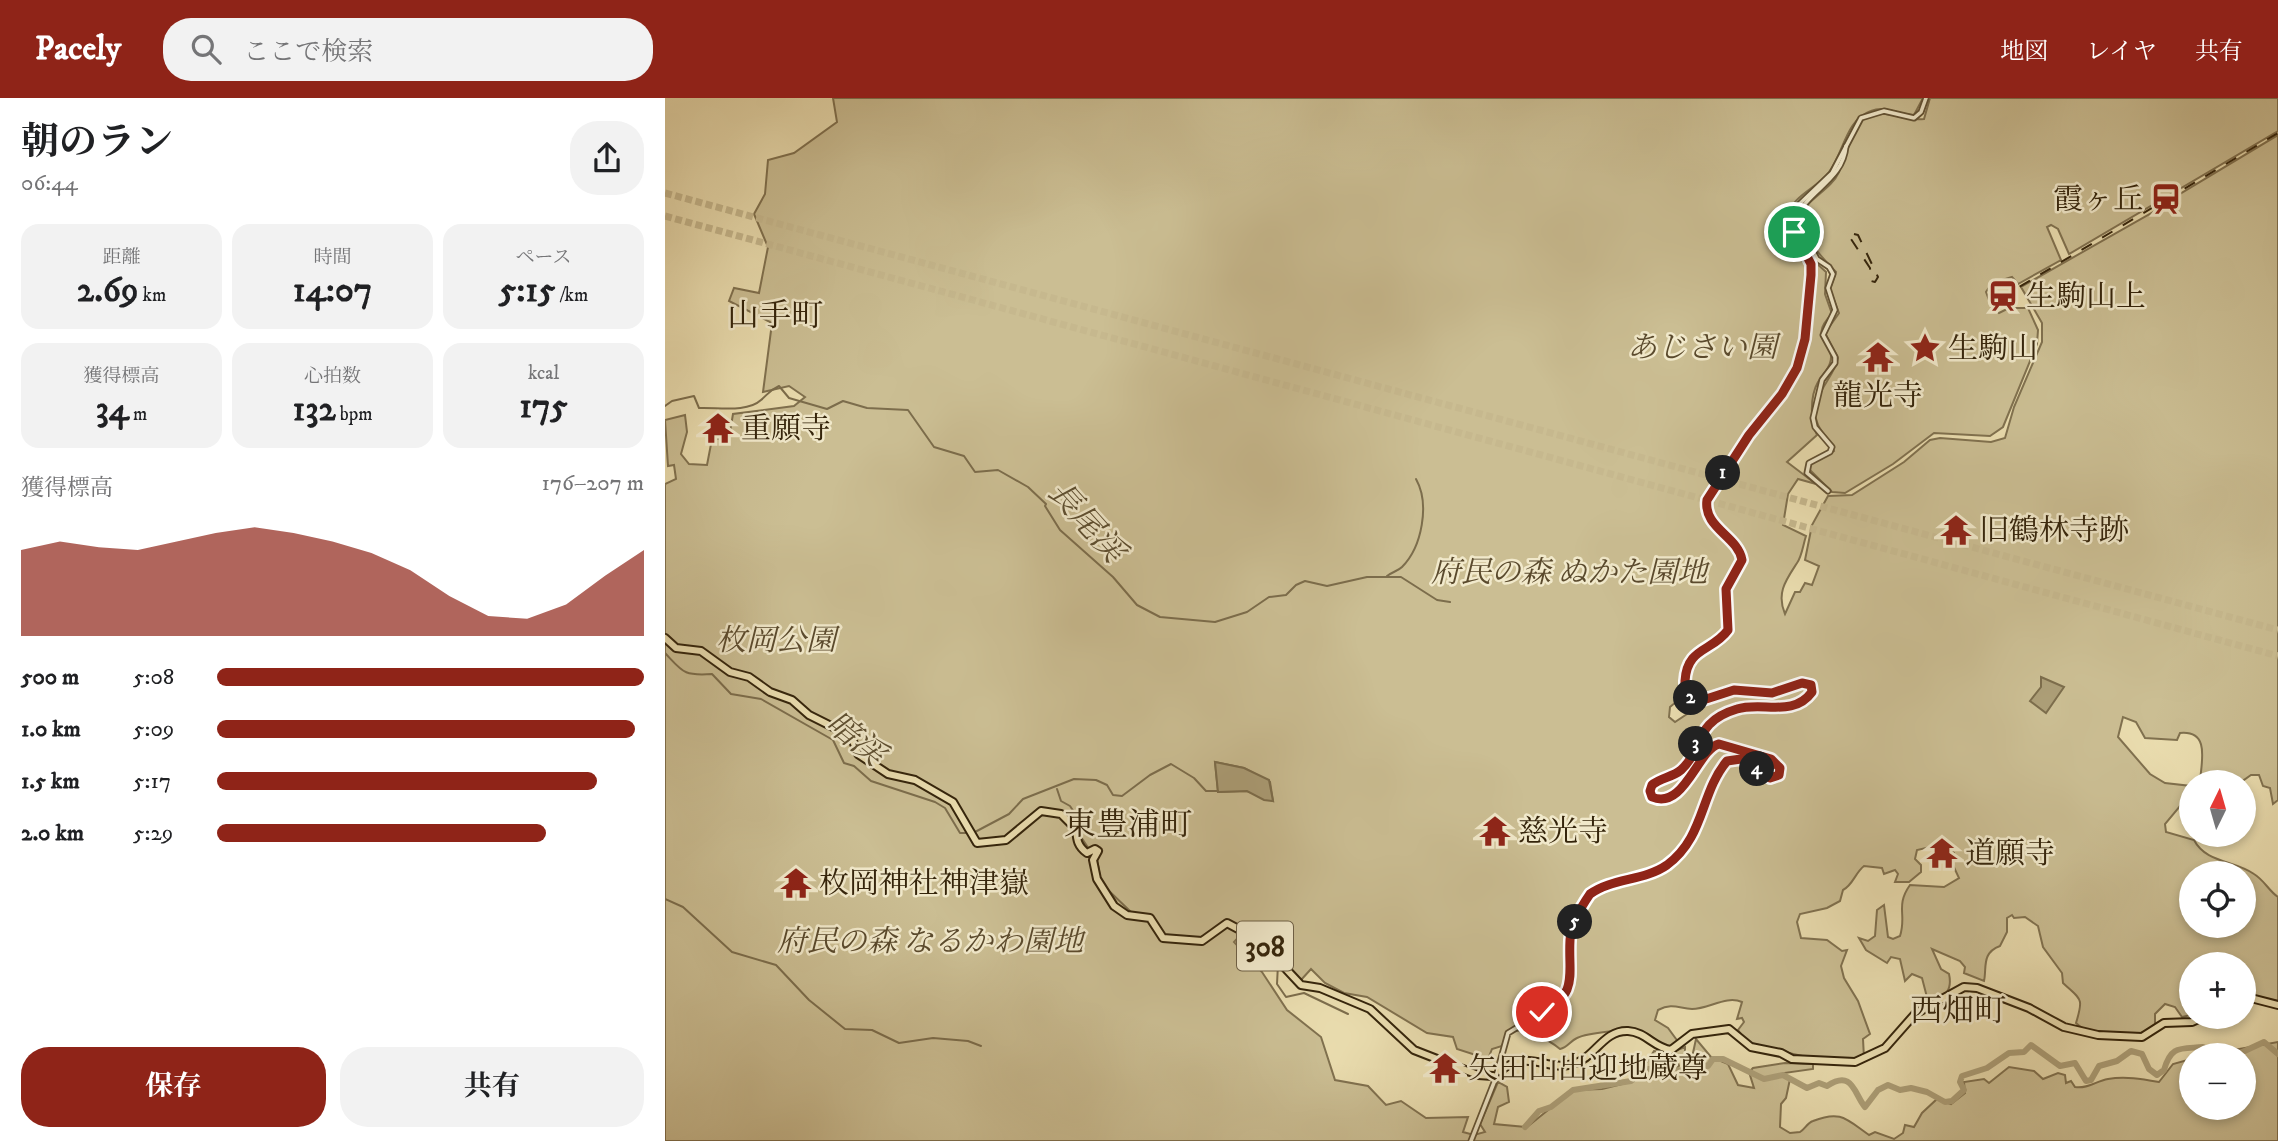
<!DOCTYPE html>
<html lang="ja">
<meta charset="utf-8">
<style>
body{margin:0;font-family:"IM FELL DW Pica","Noto Serif JP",serif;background:#f2f2f2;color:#202124;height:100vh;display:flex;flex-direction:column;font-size:26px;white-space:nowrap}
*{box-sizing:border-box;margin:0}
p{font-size:23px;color:#757577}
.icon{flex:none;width:38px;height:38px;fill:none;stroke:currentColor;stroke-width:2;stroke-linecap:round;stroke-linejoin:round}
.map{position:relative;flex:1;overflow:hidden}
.side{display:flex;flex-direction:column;background:#fff;width:665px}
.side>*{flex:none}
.needle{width:46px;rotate:5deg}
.controls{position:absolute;left:1514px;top:672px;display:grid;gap:14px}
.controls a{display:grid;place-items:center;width:77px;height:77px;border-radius:50%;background:#fff;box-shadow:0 4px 10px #0003;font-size:35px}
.pin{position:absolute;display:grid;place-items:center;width:60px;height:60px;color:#fff;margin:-30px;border:4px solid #fff;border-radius:50%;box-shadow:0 2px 7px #0007}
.km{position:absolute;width:35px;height:35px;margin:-18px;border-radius:50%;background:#222;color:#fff;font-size:19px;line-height:35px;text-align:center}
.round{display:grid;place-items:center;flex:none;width:74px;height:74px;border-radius:28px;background:#f2f2f2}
.summary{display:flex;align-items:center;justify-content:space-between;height:119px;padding:0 21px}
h1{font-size:38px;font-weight:700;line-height:52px}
.figures{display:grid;grid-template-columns:repeat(3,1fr);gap:10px;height:119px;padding:7px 21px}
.figures div{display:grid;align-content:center;border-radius:18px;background:#f2f2f2;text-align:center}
.figures b{font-size:35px;font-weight:700}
.figures small{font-size:19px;font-weight:400}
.figures p{font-size:19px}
.chart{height:196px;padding:14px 21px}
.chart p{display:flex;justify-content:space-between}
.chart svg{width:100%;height:126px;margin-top:7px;fill:#8f2418;opacity:.7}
.action{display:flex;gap:14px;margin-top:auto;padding:14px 21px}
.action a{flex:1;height:80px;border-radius:28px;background:#8f2418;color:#fff;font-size:28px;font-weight:700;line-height:80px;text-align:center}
.action a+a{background:#f2f2f2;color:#202124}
ul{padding:0 21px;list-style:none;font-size:23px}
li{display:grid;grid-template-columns:112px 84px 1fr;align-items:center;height:52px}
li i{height:18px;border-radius:9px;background:#8f2418}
header{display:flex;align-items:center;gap:42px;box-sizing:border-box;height:98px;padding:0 35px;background:#8f2418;color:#fff}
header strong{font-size:33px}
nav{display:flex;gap:38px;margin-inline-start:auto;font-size:24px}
.search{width:490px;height:63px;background:#f2f2f2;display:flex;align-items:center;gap:18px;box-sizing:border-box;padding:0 24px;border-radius:28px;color:#757577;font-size:26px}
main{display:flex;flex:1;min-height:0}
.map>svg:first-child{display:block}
</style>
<header>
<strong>Pacely</strong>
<div class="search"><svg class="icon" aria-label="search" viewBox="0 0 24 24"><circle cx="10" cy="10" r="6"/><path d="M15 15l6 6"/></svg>ここで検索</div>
<nav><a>地図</a><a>レイヤ</a><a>共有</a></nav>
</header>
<main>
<section class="side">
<div class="summary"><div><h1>朝のラン</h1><p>06:44</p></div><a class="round"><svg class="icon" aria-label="share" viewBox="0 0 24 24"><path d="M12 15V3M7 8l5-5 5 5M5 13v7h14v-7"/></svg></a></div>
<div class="figures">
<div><p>距離</p><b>2.69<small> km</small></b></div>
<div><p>時間</p><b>14:07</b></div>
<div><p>ペース</p><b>5:15<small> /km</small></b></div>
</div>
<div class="figures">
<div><p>獲得標高</p><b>34<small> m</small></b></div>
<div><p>心拍数</p><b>132<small> bpm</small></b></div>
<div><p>kcal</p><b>175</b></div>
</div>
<div class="chart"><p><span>獲得標高</span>176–207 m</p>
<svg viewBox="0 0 160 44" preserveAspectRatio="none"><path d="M0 44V14L10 11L20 13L30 14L40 11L50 8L60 6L70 8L80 11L90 15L100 21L110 30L120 37L130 38L140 33L150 23L160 14V44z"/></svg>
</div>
<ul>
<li><b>500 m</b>5:08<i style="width:100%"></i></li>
<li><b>1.0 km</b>5:09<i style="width:98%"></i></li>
<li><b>1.5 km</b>5:17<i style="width:89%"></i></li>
<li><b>2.0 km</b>5:29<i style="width:77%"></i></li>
</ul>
<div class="action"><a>保存</a><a>共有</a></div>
</section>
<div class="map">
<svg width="1613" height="1043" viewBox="0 0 1613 1043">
<rect width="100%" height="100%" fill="#eaddaf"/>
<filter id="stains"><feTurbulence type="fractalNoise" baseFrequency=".00286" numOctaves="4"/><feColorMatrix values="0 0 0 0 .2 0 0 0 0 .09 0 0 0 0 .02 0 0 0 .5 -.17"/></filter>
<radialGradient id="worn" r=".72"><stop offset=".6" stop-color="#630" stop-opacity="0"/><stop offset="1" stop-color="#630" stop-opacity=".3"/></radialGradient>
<g fill="#cbbe93" stroke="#80714f" stroke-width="2" fill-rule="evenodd">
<path d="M 168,0 L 1258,0 L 1249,17 C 1234,17 1221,7 1206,13 C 1180,22 1179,55 1164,74 C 1151,91 1130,96 1122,117 L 1132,145 L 1141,146 L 1150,164 L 1161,174 L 1160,196 L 1167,216 C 1141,242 1172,243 1165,265 C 1163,272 1157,278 1153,284 C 1145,298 1145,323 1152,337 L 1122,364 L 1151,386 L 1133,381 L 1123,396 L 1118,427 L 1141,438 C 1138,447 1137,458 1132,465 C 1121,482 1111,495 1120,516 L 1130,494 L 1135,494 L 1140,485 L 1147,487 L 1154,468 L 1140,462 L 1147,427 L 1163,398 L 1187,397 L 1239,364 L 1265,342 L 1275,340 L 1326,344 L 1340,340 L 1349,309 L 1377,244 L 1377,225 L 1356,189 L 1511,101 L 1510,99 L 1613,37 L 1613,702 L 1608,706 L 1605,690 L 1598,688 L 1594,677 L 1586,677 L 1576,684 L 1566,680 L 1561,684 L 1535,684 C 1536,665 1546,632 1515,635 L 1512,642 L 1480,640 L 1471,624 L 1458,619 L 1453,639 L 1485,676 L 1500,685 L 1526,688 L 1526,695 L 1500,726 L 1501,734 L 1529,742 C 1541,765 1569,762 1589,776 C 1599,782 1604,793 1613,799 L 1613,905 L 1579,897 L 1578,866 L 1526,866 L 1526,917 L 1517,919 L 1510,909 L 1500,906 L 1490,916 L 1490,926 L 1480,934 C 1461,939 1426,940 1411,925 C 1419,899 1416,902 1398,885 L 1397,875 L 1378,849 L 1373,828 L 1360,819 L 1349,820 L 1347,817 L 1342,820 L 1342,834 L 1335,848 C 1316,855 1322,870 1319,883 L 1299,875 L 1300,869 L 1295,863 L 1267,851 L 1276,871 L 1284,876 C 1288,894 1279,898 1264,907 L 1257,880 L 1247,876 L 1240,883 L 1235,861 L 1226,859 L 1222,865 L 1201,852 L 1194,840 L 1203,843 L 1210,838 L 1212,812 L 1219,807 L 1223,839 L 1228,841 L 1235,838 C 1242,817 1230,808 1245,787 L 1279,789 L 1294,780 L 1287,765 L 1289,755 L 1278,746 L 1252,752 L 1250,761 L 1256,767 L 1256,774 L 1244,784 L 1230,784 L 1233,776 L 1230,772 L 1219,776 L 1217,770 L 1199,768 C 1190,775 1188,787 1178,792 L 1175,803 L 1162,810 L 1135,816 L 1132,824 L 1136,840 L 1162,842 L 1177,853 L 1182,852 L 1176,868 L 1179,880 L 1193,903 L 1205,936 L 1198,941 L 1199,960 C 1159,967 1120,954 1082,944 L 1073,932 L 1079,924 L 1077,920 L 1072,921 L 1077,904 C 1061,897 1044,911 1027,911 C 1013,910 1007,905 993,912 L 990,922 L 1003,930 L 1014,945 L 1009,949 C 994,949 989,937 976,933 C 965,930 922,935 912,940 C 905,943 903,949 895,951 C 883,941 857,928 842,934 L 837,948 L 827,951 L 823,961 L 792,951 L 788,939 L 762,935 L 702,899 L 679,895 L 660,885 L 646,871 L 636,882 L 582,830 L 569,844 L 597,874 L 622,912 L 656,939 L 670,982 L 703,988 L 721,1007 L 736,1003 L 761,1020 L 803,1019 L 798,1034 L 809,1037 L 820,1034 L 815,1026 L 833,984 L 842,989 L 844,1004 L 833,1009 L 829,1026 L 862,1029 L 908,992 L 937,991 L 969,983 L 989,953 L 1005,955 L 1020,949 L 1020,957 L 1012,961 L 1014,968 L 1009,972 L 1019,972 L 1026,964 L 1031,941 L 1046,959 L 1063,966 L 1073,987 L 1089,990 L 1084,974 L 1088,970 L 1120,965 L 1148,966 L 1148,971 L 1119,975 L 1120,980 L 1125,981 L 1121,1000 L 1116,1006 L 1115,1029 L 1125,1035 L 1135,1034 C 1140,1031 1142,1025 1148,1023 C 1176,1012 1181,1021 1204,1037 L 1210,1034 L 1229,1041 L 1238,1035 L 1240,1027 L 1249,1029 L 1257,1015 L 1272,1001 L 1286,1006 L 1300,995 L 1299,984 L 1319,981 L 1324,985 L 1344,969 L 1369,973 L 1378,981 L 1393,975 L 1400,977 L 1401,985 L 1406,983 L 1410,989 C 1423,991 1431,983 1443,981 C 1460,978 1477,981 1494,984 L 1508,966 L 1526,961 L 1526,1010 L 1578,1010 L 1578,957 L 1541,957 L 1613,944 L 1613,1043 L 0,1043 L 0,386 L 11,381 L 9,367 L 3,368 L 0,322 L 20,317 L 22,334 L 16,356 L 24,366 L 42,367 L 47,341 L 64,340 L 68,316 L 129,308 L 140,299 L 124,288 L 98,294 L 107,225 L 64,203 L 69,190 L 94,195 L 103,149 L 89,116 L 100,96 L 103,62 L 129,55 L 172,24 ZM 1024,593 L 1034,608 L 1010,624 L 1004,619 L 1005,609 ZM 550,664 L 579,670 L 605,684 L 608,703 L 582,693 L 553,694 ZM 1526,775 L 1578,775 L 1578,828 L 1526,828 Z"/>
<path d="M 1265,0 L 1613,0 L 1613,33 L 1404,156 L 1393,131 L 1386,127 L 1382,129 L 1396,162 L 1353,186 L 1347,179 L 1327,185 L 1321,194 L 1327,210 L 1334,215 L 1344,210 L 1363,210 L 1373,232 L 1372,246 L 1338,329 L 1325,338 L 1269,335 L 1228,366 L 1180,395 L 1167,394 L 1144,371 L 1146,366 L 1169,353 C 1166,341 1155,335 1152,324 C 1143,299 1169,281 1173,260 L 1160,235 L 1174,215 L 1165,191 L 1171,174 C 1157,160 1137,138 1134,119 C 1143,100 1166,92 1174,74 C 1182,55 1184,25 1205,18 C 1224,11 1240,24 1259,21 Z"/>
</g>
<g fill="#ac9e77" stroke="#7c6d4c" stroke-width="2">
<path d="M 1376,579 L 1399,589 L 1381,615 L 1365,603 L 1376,589 Z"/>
<path d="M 550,664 L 579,670 L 604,682 L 608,703 L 599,702 L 582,693 L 553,694 Z"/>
</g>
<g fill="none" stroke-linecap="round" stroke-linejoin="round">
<g stroke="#7c6d4c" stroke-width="2">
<path d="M 0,308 L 7,303 L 29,298 L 34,310 C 52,309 82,315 96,302 C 103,296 105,292 114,288 L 124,300 L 162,311 L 178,303 L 202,310 L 243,312 L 269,349 L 299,358 L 310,374 L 333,372 L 363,389 L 381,406 L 380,408 L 395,432 L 448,479 L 472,507 L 495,519 L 550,524 L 582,514 L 604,499 L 621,497 L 631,487 L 640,483 L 662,488 L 702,479 L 736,479 L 772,502 L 785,504"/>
<path d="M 722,478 C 727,474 733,473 737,469 C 757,449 765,406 751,381"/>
<path d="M 0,555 C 18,574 18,578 47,576 L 66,596 L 96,601 L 168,642 L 179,665 L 189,668 L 206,683 L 270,704 L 280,710 L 295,735 L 304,735"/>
<path d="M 392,691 L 396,703 L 405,708 L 419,729 L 416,739 L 424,751"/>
<path d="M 310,734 L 344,716 L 358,701 L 409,681 L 431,682 L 442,687 L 448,697 L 457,698 L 485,677 L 506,666 L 529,680 L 541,693 L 553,693"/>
<path d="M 432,761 L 435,779"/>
<path d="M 441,790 L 467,815"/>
<path d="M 0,801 L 18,809 L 67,854 L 111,867 L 144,902 L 180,931 L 207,932 L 234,945 L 268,940 L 303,943 L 316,948"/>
<path d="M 476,816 L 487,819"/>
<path d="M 539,844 L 555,834"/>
<path d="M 527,846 L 534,845"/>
<path d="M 613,866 L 612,886 L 621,899 L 639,895 L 683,916"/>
</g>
<g stroke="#ac9e77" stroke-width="6">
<path d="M 1571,957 L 1599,944 L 1613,956"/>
<path d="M 860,1029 L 874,1013 L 886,1009 L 908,992 L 966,983 L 972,972 C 990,968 1020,978 1034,967 L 1043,968 L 1048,961 L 1058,961 L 1099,981 L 1118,977 L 1142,990 L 1154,985 L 1162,988 C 1188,971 1189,996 1200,1009 L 1213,992 L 1223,987 L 1235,992 L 1246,990 L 1262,994 L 1280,1004 L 1287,1003 L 1299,992 L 1295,984 L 1297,978 L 1322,970 L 1344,955 L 1359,954 L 1366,947 L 1395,968 L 1410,965 L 1421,983 L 1426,982 L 1434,968 L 1452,963 L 1466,953 L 1477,956 L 1484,971 L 1492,977 L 1499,972 C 1506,947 1515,951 1538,949 L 1550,957"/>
</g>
<g stroke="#c6b88e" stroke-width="7" stroke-dasharray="7 3.5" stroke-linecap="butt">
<path d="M 0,95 L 1613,532"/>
<path d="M 0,118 L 1613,558"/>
</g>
<defs>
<g id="tertiary">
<path d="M 1163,393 L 1142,375 L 1144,365 L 1165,354 L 1167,349 L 1150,329 L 1148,320 L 1157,282 L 1170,265 L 1170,259 L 1158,237 L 1170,212 L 1163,190 L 1168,176 L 1164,169 L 1152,161 L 1131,121 C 1142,92 1178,83 1181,48"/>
<path d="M 806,1043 L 830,982 L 843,935 L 894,904 L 901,896 L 905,885 L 906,833 L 925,796 C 946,781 975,783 997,770 C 1039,745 1034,697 1062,663 L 1076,661 L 1105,679 L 1114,675 L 1115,667 L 1111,663 L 1054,646 C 1032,651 1024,704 991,701 L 985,693 C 990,678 1004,681 1015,673 C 1038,654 1028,624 1071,611 C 1097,603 1128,620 1147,594 L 1147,588 L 1141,585 L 1107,595 L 1069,592 L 1035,603 L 1021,595 C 1013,553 1044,557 1063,532 L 1061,491 L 1077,462 C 1073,438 1038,430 1042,403 L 1084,337 L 1117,296 L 1132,270 L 1140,241 L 1146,177 L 1146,166 L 1124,124 L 1125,115 L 1167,75 L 1196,20 L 1219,13 L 1249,20 L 1256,14 L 1261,0"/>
</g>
<g id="trunk">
<path d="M 0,540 L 11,550 L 36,553 L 65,574 L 84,579 L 105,594 L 127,602 L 144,617 L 186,638 L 193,656 L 223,676 L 250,682 L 288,704 L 312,745 L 341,742 L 376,713 L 396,716 L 411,731 C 412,741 412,748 422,755 L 430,751 L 433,753 L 428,762 L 432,781 L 449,808 L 462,817 L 485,820 L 498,840 L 537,843 L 562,825 L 594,842 L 636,887 L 655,890 L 705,911 L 749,952 L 813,977 L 828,978"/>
<path d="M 1578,898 L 1613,907"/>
<path d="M 835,973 C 864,950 881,974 908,966 C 930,960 938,932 963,933 C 981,934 989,950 1006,952 L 1027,936 L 1064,931 L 1086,949 L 1116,955 L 1127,961 L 1190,964 L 1220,950 L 1250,916 L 1299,889 L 1312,890 L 1364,910 L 1399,929 L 1433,937 L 1477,939 L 1499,925 L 1527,924 L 1538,919"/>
</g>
</defs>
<use href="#tertiary" stroke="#625234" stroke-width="7"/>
<use href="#trunk" stroke="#34240b" stroke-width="10"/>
<use href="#tertiary" stroke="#f1e9cb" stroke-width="3.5"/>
<use href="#trunk" stroke="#eaddaf" stroke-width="6"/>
<g stroke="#34240b" stroke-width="2" stroke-dasharray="12 12" stroke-linecap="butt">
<path d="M 1189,136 L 1193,137 L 1213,179 L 1210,184 L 1206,183 L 1205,170 L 1186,141 Z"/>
<path d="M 1334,201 L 1613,35"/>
</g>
</g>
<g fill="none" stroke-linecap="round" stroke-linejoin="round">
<defs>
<path id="route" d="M 877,914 C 914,895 903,878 905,842 C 906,826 916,809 925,796 C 947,780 979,783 1002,767 C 1040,739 1035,695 1062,663 L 1076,661 L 1105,680 L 1114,677 L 1115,670 L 1106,661 L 1054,646 C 1033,651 1019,713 987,699 L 985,693 L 987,687 C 995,680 1008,679 1016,672 C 1039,651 1028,624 1072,611 C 1097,603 1128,620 1147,594 L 1146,587 L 1137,585 L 1107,595 L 1069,592 L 1035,603 L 1024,599 C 1020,593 1020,590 1020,583 C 1022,549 1047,554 1063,532 L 1061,491 L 1077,462 C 1073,438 1038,430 1042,402 L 1084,337 L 1117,296 L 1132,270 L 1140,241 L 1146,177 L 1146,166 L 1129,134"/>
</defs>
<use href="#route" stroke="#fff" stroke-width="14"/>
<use href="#route" stroke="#8f2418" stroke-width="9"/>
</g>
<defs>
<symbol id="station-bare" viewBox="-9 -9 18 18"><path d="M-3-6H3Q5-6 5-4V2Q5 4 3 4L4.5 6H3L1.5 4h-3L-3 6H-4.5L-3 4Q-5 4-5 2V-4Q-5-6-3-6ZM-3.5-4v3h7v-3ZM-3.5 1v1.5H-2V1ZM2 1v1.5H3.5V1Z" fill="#8f2418" stroke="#f1e9cb" stroke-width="2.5" paint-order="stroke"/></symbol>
<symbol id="sight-bare" viewBox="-9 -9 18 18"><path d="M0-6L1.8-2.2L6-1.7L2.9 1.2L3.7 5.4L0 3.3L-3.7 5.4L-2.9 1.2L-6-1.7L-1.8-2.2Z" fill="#8f2418" stroke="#f1e9cb" stroke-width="2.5" paint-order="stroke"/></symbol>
<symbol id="temple-bare" viewBox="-9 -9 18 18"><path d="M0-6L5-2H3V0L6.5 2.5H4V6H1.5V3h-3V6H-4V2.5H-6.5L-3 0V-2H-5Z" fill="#8f2418" stroke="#f1e9cb" stroke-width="2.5" paint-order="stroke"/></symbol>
</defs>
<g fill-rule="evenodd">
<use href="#station-bare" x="1479" y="79" width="44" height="44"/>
<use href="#station-bare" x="1316" y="176" width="44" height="44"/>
<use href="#sight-bare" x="1238" y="228" width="44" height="44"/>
<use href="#temple-bare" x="1191" y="237" width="44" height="44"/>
<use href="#temple-bare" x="31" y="308" width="44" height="44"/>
<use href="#temple-bare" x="1269" y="410" width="44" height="44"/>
<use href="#temple-bare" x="808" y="711" width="44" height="44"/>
<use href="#temple-bare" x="1255" y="733" width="44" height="44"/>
<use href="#temple-bare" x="109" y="763" width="44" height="44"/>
<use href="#temple-bare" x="758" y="948" width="44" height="44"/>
</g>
<g text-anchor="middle" stroke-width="5" stroke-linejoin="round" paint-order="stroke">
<rect fill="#f1e9cb" stroke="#6d5f45" stroke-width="2" x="572" y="823.5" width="56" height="49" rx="5"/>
<g font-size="28" font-weight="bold" fill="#34240b">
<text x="600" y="858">308</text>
</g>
<g font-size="30" fill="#34240b" stroke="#f1e9cb" text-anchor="start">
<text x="1478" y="111" text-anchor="end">霞ヶ丘</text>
<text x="1361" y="208">生駒山上</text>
<text x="1283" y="260">生駒山</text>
<text x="1213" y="307" text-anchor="middle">龍光寺</text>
<text x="76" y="340">重願寺</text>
<text x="1314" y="442">旧鶴林寺跡</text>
<text x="853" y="743">慈光寺</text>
<text x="1300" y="765">道願寺</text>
<text x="154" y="795">枚岡神社神津嶽</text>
<text x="803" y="980">矢田山出迎地蔵尊</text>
</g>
<g font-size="30" font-style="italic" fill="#5a4a2d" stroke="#f1e9cb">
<text x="1037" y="259">あじさい園</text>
<text x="904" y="484">府民の森 ぬかた園地</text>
<text x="111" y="552">枚岡公園</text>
<text x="265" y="853">府民の森 なるかわ園地</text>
</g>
<g font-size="32" fill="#34240b" stroke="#f1e9cb">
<text x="110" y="228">山手町</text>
<text x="463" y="737">東豊浦町</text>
<text x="1293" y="923">西畑町</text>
</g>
<g font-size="32" font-style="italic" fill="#5e4f31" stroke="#f1e9cb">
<text transform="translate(422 423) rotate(48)" y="11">長尾渓</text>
<text transform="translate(191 640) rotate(39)" y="11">暗渓</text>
</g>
</g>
<rect width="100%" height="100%" filter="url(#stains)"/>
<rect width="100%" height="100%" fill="url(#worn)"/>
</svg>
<div class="controls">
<a><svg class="needle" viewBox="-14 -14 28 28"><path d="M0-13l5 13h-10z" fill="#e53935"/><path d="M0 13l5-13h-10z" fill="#757577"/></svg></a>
<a><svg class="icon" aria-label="locate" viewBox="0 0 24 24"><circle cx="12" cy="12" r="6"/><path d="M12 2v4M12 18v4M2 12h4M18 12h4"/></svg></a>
<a>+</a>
<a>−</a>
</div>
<div class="pin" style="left:1129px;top:134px;background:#1e9e55"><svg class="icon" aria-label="arrive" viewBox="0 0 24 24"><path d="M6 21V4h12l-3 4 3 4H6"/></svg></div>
<div class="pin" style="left:877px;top:914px;background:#d93025"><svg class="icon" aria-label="check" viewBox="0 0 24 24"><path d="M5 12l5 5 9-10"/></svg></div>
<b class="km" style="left:1058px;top:375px">1</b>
<b class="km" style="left:1026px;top:600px">2</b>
<b class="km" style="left:1031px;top:646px">3</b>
<b class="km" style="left:1092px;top:671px">4</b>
<b class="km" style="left:910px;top:824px">5</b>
</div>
</main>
